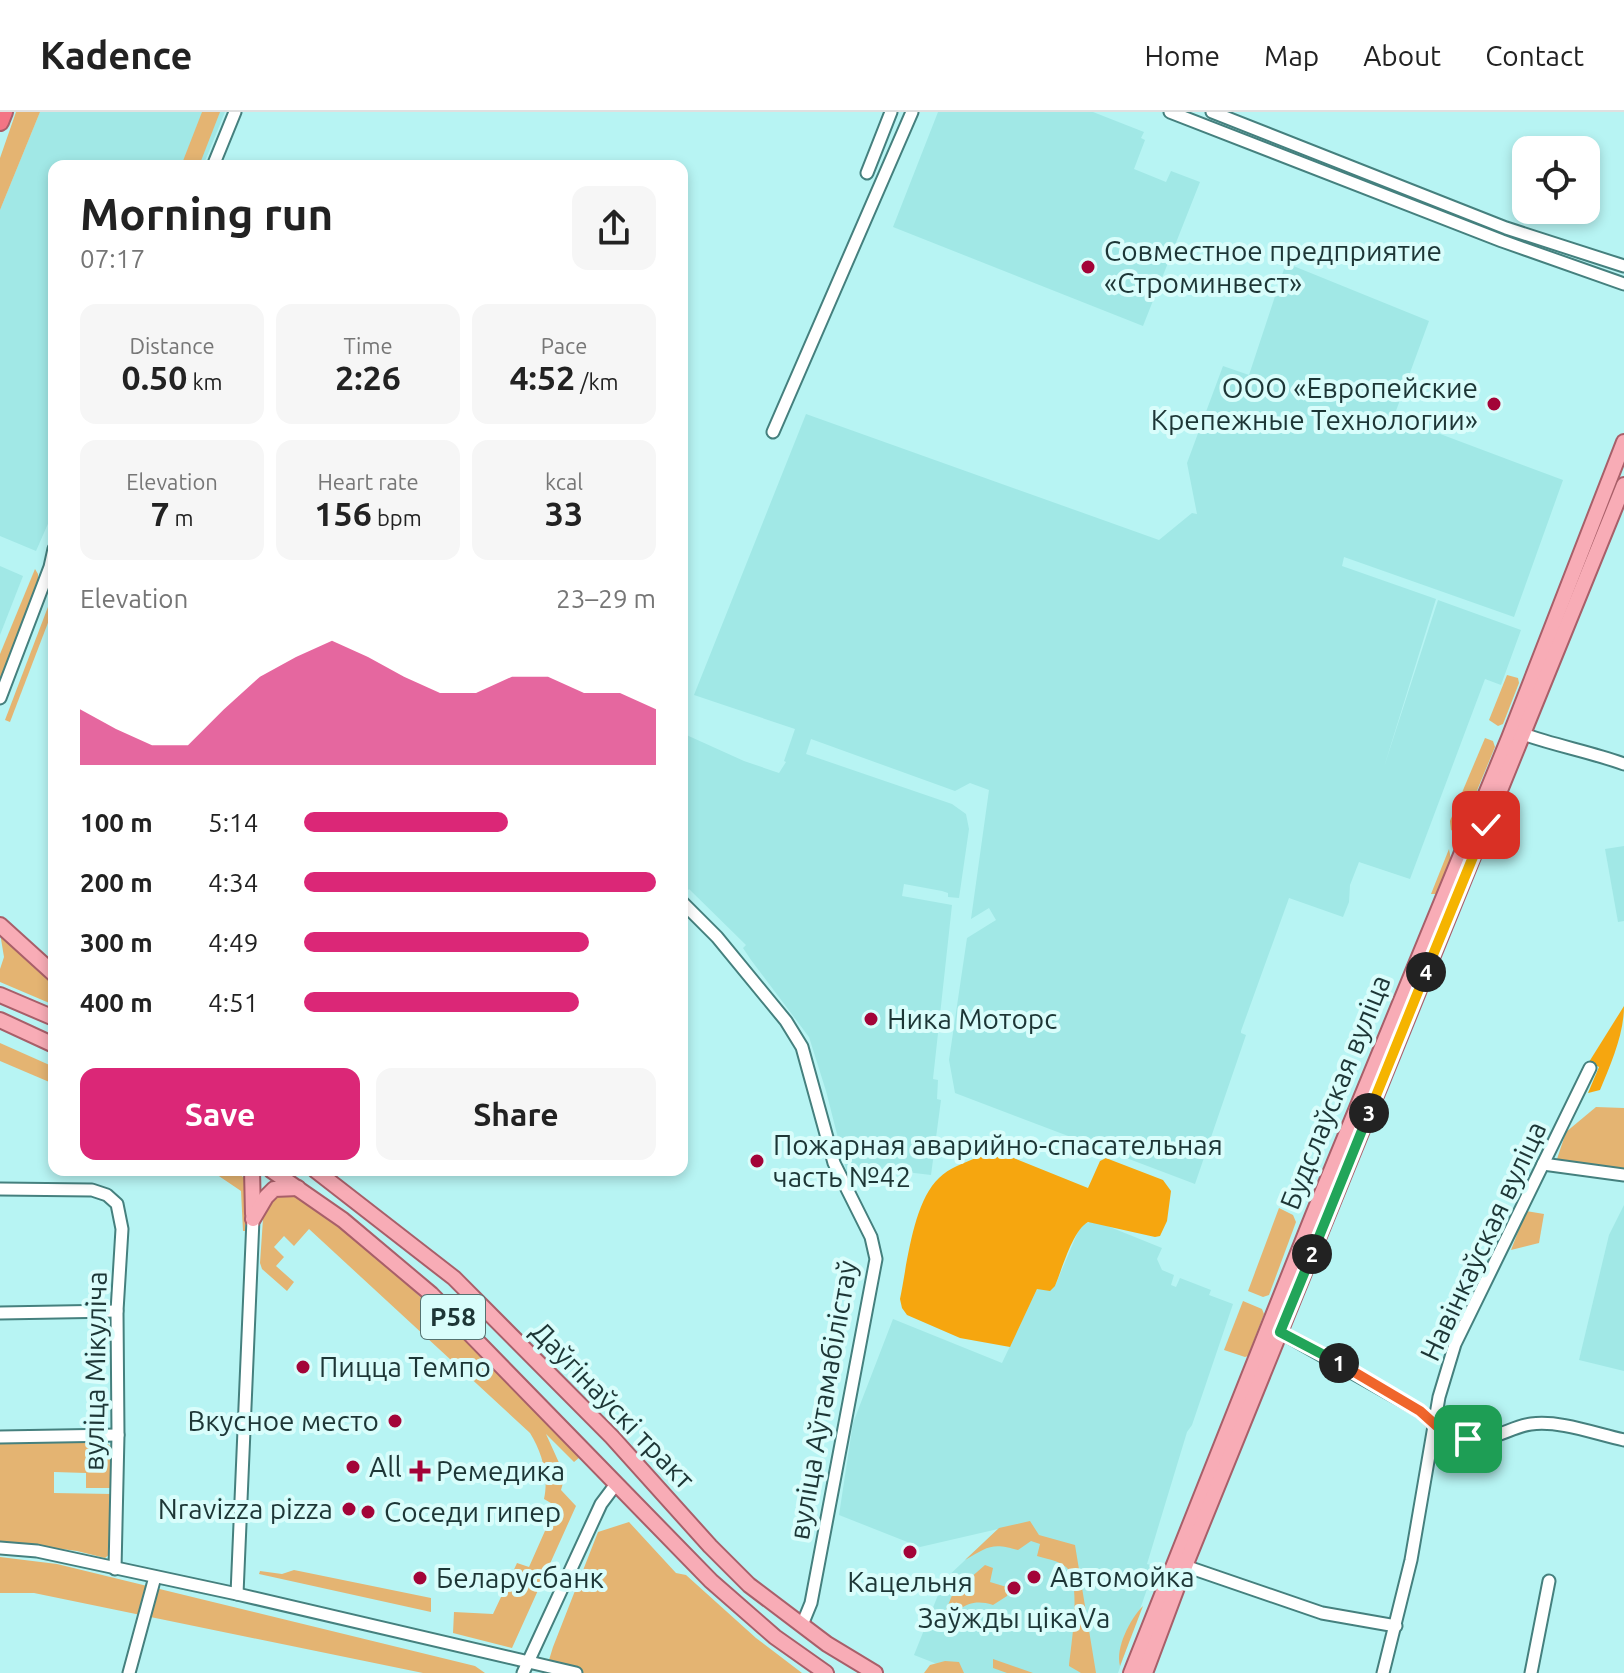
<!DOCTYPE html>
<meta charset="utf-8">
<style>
body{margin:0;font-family:Ubuntu,sans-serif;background:#f6f6f6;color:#222;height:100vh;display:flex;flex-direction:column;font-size:30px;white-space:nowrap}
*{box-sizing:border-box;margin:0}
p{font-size:26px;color:#767676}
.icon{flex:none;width:44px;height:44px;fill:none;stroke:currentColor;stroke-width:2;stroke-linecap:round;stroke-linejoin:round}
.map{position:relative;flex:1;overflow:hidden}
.details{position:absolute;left:48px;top:48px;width:640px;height:1016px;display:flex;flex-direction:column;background:#fff;border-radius:16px;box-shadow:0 4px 12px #0003}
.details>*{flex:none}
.controls{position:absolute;left:1512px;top:24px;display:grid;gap:16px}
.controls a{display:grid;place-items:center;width:88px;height:88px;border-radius:16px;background:#fff;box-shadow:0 4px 12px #0003;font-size:40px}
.pin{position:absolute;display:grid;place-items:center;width:68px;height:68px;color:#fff;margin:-34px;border-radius:16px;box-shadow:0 4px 12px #0006}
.km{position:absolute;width:40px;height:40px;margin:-20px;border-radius:50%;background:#222;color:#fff;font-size:22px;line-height:40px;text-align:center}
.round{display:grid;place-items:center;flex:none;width:84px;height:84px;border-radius:16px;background:#f6f6f6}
.summary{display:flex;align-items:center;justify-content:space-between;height:136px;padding:0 32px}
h1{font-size:44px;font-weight:700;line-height:60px}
.stats{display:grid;grid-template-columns:repeat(3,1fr);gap:12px;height:136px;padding:8px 32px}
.stats div{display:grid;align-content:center;border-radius:16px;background:#f6f6f6;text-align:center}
.stats b{font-size:34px;font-weight:700}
.stats small{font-size:22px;font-weight:400}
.stats p{font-size:22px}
.chart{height:224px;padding:16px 32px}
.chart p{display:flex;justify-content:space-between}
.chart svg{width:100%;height:144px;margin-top:8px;fill:#db2777;opacity:.7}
.action{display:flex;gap:16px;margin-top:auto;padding:16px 32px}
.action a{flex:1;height:92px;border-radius:16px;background:#db2777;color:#fff;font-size:32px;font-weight:700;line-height:92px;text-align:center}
.action a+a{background:#f6f6f6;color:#222}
ul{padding:0 32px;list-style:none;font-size:26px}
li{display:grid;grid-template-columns:128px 96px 1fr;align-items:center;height:60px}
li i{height:20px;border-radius:10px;background:#db2777}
header{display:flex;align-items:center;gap:48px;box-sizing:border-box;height:112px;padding:0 40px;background:#fff;border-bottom:2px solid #e0e0e0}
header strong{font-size:38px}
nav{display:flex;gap:44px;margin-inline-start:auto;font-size:28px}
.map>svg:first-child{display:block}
</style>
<header>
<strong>Kadence</strong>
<nav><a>Home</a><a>Map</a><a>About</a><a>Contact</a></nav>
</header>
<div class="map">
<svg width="1624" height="1561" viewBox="0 0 1624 1561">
<rect width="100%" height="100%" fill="#b7f4f3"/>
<g fill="#a1e8e6">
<path d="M 40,0 L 225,0 L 203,54 L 54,54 L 54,398 L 36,439 L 0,424 L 0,98 Z"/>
<path d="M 938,0 L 1093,0 L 1144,20 L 1141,26 L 1145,28 L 1134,57 L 1166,70 L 1171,59 L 1200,70 L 1143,214 L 893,115 Z"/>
<path d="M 1286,151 L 1429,209 L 1393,307 L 1395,305 L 1563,368 L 1514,505 L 1344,445 L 1342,454 L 1436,487 L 1384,655 L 1438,488 L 1521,518 L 1501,573 L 1485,567 L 1410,767 L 1359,750 L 1350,773 L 1349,790 L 1343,805 L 1289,786 L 1241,919 L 1241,921 L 1246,923 L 1195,1072 L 955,981 L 949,948 L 967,826 L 996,808 L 989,796 L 971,807 L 989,678 L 970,671 L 955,679 L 811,627 L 806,642 L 952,692 L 966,702 L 969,717 L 959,786 L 948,785 L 948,781 L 942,779 L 904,772 L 902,784 L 952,793 L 933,967 L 938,968 L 937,987 L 941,988 L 931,1063 L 881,1057 L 880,1070 L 849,1069 L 826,979 L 809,925 L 751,848 L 743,836 L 746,833 L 689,777 L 685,781 L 682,778 L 682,621 L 744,649 L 779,661 L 786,650 L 784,649 L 795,617 L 694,583 L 806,302 L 1159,428 L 1192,401 L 1197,402 L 1187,351 L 1223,254 L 1249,263 Z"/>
<path d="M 0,454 L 23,464 L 0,523 Z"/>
<path d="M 1624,734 L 1624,809 L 1618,810 L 1605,737 Z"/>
<path d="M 1624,1093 L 1624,1259 L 1579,1248 L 1609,1123 Z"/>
<path d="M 1090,1110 L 1105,1113 L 1162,1136 L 1157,1147 L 1162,1158 L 1174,1163 L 1171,1173 L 1176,1175 L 1180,1166 L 1211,1178 L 1209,1183 L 1233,1192 L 1192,1313 L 1187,1320 L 1147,1452 L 1155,1454 L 1118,1561 L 960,1561 L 914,1543 L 944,1468 L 998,1417 L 920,1435 L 839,1403 L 853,1311 L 893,1207 L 1002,1251 L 1037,1177 L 1055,1174 L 1077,1122 L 1082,1113 Z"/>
</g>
<g fill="#e4b472">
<path d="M 16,0 L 40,0 L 0,98 L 0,46 Z"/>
<path d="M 202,0 L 220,0 L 199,54 L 181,54 Z"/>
<path d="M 35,457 L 38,462 L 38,472 L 0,570 L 0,542 Z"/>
<path d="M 54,479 L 54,495 L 10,610 L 5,608 Z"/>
<path d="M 1507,563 L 1518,566 L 1519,571 L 1503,612 L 1498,614 L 1489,608 Z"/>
<path d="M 1485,626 L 1493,629 L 1495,635 L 1459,722 L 1451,718 L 1450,709 Z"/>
<path d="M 1449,737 L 1451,748 L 1436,782 L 1431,782 Z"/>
<path d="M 0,821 L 54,870 L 54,893 L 0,870 L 0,857 L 4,845 Z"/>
<path d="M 0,931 L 54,955 L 54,972 L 0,949 Z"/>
<path d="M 1596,995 L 1624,996 L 1624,1059 L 1557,1047 L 1566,1020 Z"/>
<path d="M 210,1058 L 233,1058 L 246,1067 L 245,1119 L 243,1119 L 241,1079 Z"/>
<path d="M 286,1079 C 393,1146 492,1255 580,1345 L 574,1350 L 546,1322 L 565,1364 L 561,1378 L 576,1394 L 512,1536 L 453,1521 L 454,1500 L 493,1502 L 517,1451 L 529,1455 L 556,1394 L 544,1387 C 549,1365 542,1340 530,1321 L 309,1117 L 294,1134 L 284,1124 L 274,1135 L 284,1145 L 276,1154 L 294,1170 L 287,1179 L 262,1157 L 260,1151 L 264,1092 L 265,1088 Z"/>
<path d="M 1279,1096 L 1293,1103 L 1296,1110 L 1269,1183 L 1263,1185 L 1248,1179 Z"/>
<path d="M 1526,1099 L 1544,1102 L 1539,1131 L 1511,1138 Z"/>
<path d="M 1243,1189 L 1262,1197 L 1264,1202 L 1248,1244 L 1245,1245 L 1224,1238 Z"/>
<path d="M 100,1326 L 113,1336 L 112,1376 L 86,1376 L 86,1361 L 54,1360 L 54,1381 L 112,1382 L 111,1441 L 105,1446 L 77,1439 L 0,1429 L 0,1329 Z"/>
<path d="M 1030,1409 L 1039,1423 L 1075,1433 L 1096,1561 L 1081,1561 L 1069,1554 C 1071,1533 1082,1468 1066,1455 C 1058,1448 1046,1447 1037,1444 L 1040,1432 L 1031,1429 L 1018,1438 C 992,1430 987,1435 965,1448 L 999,1416 Z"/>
<path d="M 629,1410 L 676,1461 L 686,1463 L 756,1526 L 802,1561 L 545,1561 L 553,1535 L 598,1420 Z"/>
<path d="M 0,1445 L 57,1452 L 475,1554 L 485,1561 L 423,1561 L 34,1481 L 0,1481 Z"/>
<path d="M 985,1453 L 993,1456 L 990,1470 L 1010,1476 L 1007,1484 L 993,1493 C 968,1485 959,1498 940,1513 L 953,1481 Z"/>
<path d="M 294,1458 L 431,1486 L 431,1500 L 259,1462 L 260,1459 L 282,1462 Z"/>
<path d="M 1143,1494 L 1120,1554 C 1115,1536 1130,1507 1143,1494 Z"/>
<path d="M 993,1547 L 1033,1561 L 1007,1561 L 993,1556 Z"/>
<path d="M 945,1549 L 959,1550 L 964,1561 L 924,1561 L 930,1553 Z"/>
</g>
<g fill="#f6a60f">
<path d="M 1624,894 C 1624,922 1611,952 1600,978 L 1588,981 L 1599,955 L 1589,950 Z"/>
<path d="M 978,1045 L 1011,1045 L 1088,1076 L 1100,1049 L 1106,1046 L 1111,1048 L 1163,1068 L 1171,1079 L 1167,1109 L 1160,1124 L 1155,1125 L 1088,1110 C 1073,1118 1062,1157 1055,1174 L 1050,1179 L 1037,1177 L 1010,1235 L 960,1226 L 907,1203 L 902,1196 L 900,1187 C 907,1153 913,1090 939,1066 C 949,1056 964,1051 978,1045 Z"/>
</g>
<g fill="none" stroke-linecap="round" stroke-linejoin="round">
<defs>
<g id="minor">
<path d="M 1170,0 L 1502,129 L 1624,172"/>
<path d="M 1212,0 L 1506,116 L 1624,154"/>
<path d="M 213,54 L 235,0"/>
<path d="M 867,61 L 891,0"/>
<path d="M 773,320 L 912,0"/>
<path d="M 0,586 L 50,455 L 54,437"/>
<path d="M 1523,622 C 1557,634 1591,640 1624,652"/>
<path d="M 682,790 L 717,825 L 786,909 L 802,935 L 834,1051 L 871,1125 L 876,1147 L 811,1491 L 802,1513"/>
<path d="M 1543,1052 L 1624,1063"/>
<path d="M 0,1077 L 92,1078 L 107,1083 L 117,1092 L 122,1117 L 117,1199 L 118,1323 L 115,1457"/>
<path d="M 0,1201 L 117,1199"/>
<path d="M 1280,1220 L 1420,1299 L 1436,1314"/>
<path d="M 0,1325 L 118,1323"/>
<path d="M 1431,1338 C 1448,1319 1461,1329 1483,1326 C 1500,1325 1514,1314 1531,1312 C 1560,1308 1596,1322 1624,1328"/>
<path d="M 0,1436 L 37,1439 L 237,1482 L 576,1561"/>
<path d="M 1185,1454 L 1322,1501 L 1396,1514"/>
<path d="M 237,1482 L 253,1107"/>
<path d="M 129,1561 L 155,1465"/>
<path d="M 523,1561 L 601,1392 L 616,1372"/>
<path d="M 1383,1561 L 1411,1448 L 1439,1285 L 1455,1232 L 1590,956"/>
<path d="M 1531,1561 L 1549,1469"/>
</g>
<g id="major">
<path d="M 0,813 L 54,862"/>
<path d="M 0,883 L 54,906"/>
<path d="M 0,908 L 54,933"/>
<path d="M 252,1058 L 253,1102"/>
<path d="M 271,1058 L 343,1108 L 431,1182 L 711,1469 L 775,1525 L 826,1561"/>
<path d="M 315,1058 L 454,1166 L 612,1325 L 710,1434 L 749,1473 L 827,1532 L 875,1561"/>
<path d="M 253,1107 L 266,1085 L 274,1077 L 298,1076"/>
<path d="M 1131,1561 L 1313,1103 L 1509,626 L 1624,330"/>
<path d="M 1145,1561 L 1185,1454 L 1624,373"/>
</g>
<path id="highway" d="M 0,10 L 4,0"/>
</defs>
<use href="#minor" stroke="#45807e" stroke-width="15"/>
<use href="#major" stroke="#a85f69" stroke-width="18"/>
<use href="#highway" stroke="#a85f69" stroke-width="20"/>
<use href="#minor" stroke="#fff" stroke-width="11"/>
<use href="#major" stroke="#f8acb6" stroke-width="14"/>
<use href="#highway" stroke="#f37585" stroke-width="16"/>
</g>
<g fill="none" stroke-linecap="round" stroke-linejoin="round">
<defs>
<path id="split-1" d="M 1339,1251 L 1420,1299 L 1449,1325 L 1468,1327"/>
<path id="split-2" d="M 1312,1142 L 1280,1220 L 1339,1251"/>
<path id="split-3" d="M 1312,1142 L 1369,1001"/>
<path id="split-4" d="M 1369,1001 L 1426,860"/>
<path id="split-5" d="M 1426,860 L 1486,713"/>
</defs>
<use href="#split-1" stroke="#fff" stroke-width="16"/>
<use href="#split-2" stroke="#fff" stroke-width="16"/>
<use href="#split-3" stroke="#fff" stroke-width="16"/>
<use href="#split-4" stroke="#fff" stroke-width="16"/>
<use href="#split-5" stroke="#fff" stroke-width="16"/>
<use href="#split-1" stroke="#f0652b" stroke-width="10"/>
<use href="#split-2" stroke="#22a559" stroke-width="10"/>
<use href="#split-3" stroke="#22a559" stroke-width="10"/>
<use href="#split-4" stroke="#f5b400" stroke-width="10"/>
<use href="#split-5" stroke="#f5b400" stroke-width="10"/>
</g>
<g fill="#a30438" stroke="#d9fdfb" stroke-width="3">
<circle cx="1088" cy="155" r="8"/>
<circle cx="1494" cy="292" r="8"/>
<circle cx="871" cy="907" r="8"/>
<circle cx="757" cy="1049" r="8"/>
<circle cx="303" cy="1255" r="8"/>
<circle cx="395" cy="1309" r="8"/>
<circle cx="353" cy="1355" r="8"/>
<path d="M416 1347h8v8h8v8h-8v8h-8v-8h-8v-8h8z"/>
<circle cx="349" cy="1397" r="8"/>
<circle cx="368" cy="1400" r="8"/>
<circle cx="910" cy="1440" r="8"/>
<circle cx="1034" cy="1465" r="8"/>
<circle cx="420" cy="1466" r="8"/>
<circle cx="1014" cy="1476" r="8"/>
</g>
<g text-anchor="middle" stroke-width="8" stroke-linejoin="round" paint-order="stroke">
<rect fill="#d9fdfb" stroke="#557271" stroke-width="2" x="421" y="1183" width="64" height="44" rx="6"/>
<g font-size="26" font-weight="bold" fill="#1d3636">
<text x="453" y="1214">Р58</text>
</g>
<g font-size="28" fill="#1d3636" stroke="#d9fdfb" text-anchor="start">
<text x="1104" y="149">Совместное предприятие<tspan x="1104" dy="32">«Строминвест»</tspan></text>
<text x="1478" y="286" text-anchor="end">ООО «Европейские<tspan x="1478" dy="32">Крепежные Технологии»</tspan></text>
<text x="887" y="917">Ника Моторс</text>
<text x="773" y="1043">Пожарная аварийно-спасательная<tspan x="773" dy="32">часть №42</tspan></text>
<text x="319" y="1265">Пицца Темпо</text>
<text x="379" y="1319" text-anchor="end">Вкусное место</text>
<text x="369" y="1365">All</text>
<text x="436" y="1369">Ремедика</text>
<text x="333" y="1407" text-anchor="end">Nravizza pizza</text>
<text x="384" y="1410">Соседи гипер</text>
<text x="1050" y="1475">Автомойка</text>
<text x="436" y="1476">Беларусбанк</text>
<text x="910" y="1480" text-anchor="middle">Кацельня</text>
<text x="1014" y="1516" text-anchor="middle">Заўжды цікаVа</text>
</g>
<g font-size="28" fill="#1d3636" stroke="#d9fdfb">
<text transform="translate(1335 980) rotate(-68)" y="10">Будслаўская вуліца</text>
<text transform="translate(1483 1129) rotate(-65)" y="10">Навінкаўская вуліца</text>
<text transform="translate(95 1259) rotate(-89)" y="10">вуліца Мікуліча</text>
<text transform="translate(823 1288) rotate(-80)" y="10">вуліца Аўтамабілістаў</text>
<text transform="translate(613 1293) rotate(46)" y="10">Даўгінаўскі тракт</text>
</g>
</g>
</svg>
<div class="controls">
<a><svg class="icon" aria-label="locate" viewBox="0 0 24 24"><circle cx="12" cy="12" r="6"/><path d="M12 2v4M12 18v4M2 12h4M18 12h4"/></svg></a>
</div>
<div class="pin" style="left:1468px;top:1327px;background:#1e9e55"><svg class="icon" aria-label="arrive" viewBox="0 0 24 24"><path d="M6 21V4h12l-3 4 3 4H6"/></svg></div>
<div class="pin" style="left:1486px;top:713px;background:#d93025"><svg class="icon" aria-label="check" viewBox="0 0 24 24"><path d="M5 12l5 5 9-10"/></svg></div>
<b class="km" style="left:1339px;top:1251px">1</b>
<b class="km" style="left:1312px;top:1142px">2</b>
<b class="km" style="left:1369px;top:1001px">3</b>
<b class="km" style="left:1426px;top:860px">4</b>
<section class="details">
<div class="summary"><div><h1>Morning run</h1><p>07:17</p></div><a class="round"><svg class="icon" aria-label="share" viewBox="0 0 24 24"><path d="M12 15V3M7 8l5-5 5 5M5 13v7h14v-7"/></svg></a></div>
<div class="stats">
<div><p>Distance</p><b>0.50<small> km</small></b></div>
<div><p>Time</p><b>2:26</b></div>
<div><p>Pace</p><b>4:52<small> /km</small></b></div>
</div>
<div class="stats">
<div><p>Elevation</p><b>7<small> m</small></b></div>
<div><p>Heart rate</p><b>156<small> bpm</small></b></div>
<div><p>kcal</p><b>33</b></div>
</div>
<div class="chart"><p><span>Elevation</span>23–29 m</p>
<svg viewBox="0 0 160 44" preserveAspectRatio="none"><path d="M0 44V27L10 33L20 38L30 38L40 27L50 17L60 11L70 6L80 11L90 17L100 22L110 22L120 17L130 17L140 22L150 22L160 27V44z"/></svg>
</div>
<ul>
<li><b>100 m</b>5:14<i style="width:58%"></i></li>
<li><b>200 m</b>4:34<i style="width:100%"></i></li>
<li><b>300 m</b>4:49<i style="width:81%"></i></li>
<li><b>400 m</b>4:51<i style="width:78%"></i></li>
</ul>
<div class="action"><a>Save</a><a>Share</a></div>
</section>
</div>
